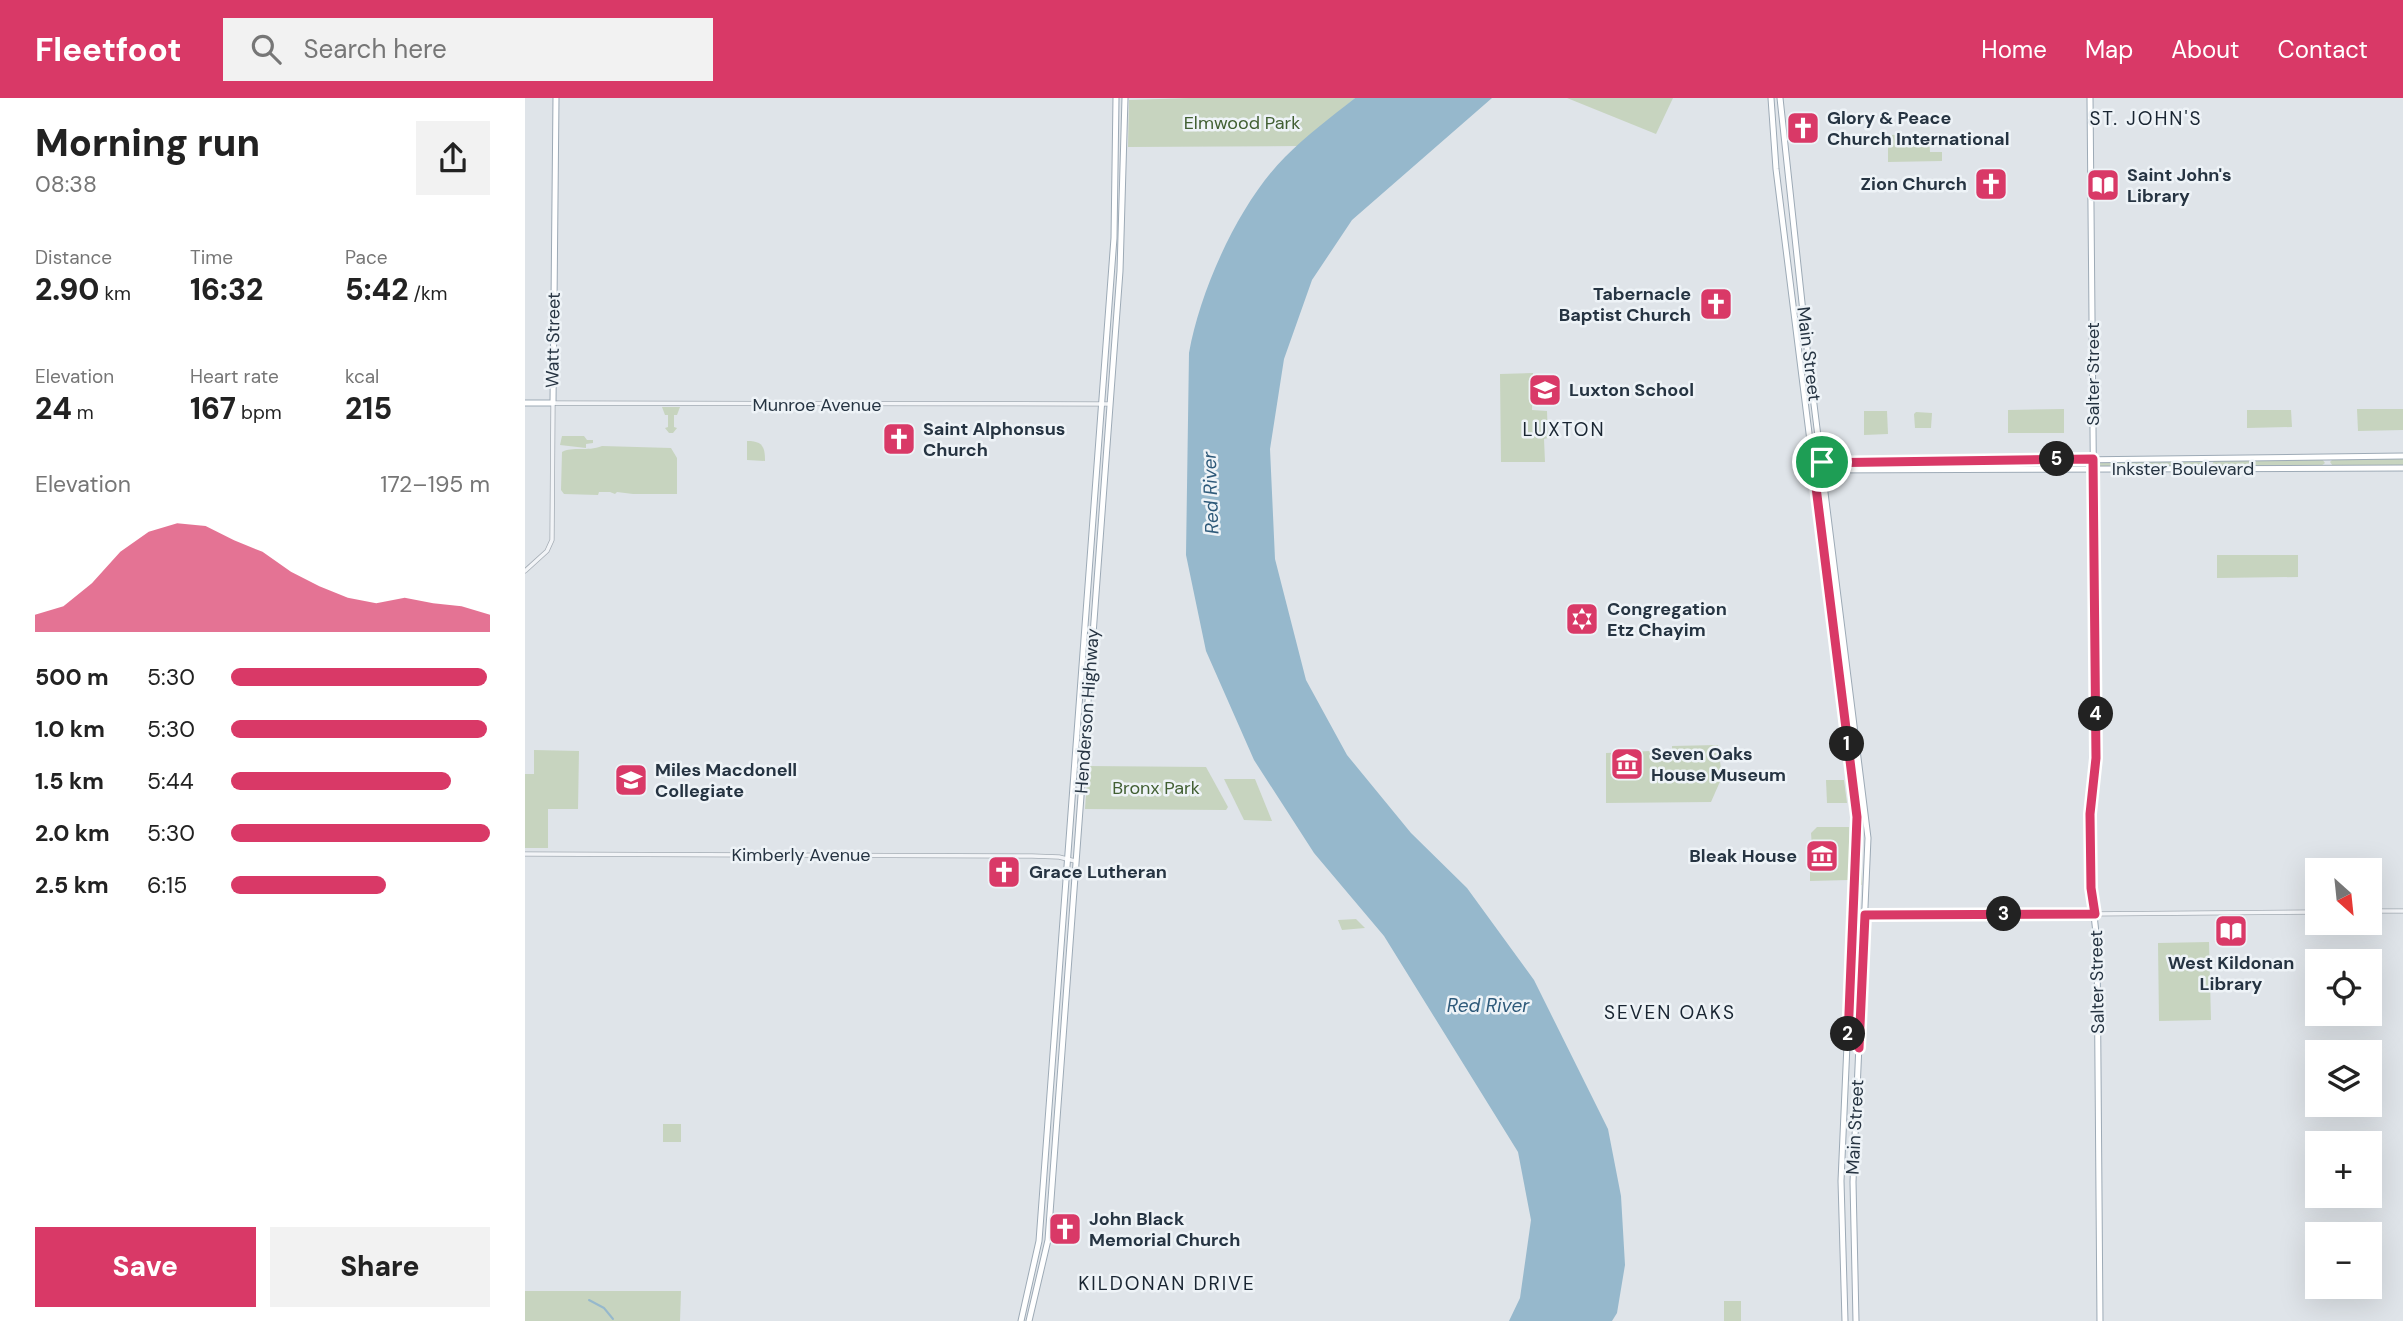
<!DOCTYPE html>
<meta charset="utf-8">
<style>
body{margin:0;font-family:"DM Sans",sans-serif;background:#f2f2f2;color:#222;height:100vh;display:flex;flex-direction:column;font-size:26px;white-space:nowrap}
*{box-sizing:border-box;margin:0}
p{font-size:23px;color:#767676}
.icon{flex:none;width:38px;height:38px;fill:none;stroke:currentColor;stroke-width:2;stroke-linecap:round;stroke-linejoin:round}
.map{position:relative;flex:1;overflow:hidden}
.drawer{display:flex;flex-direction:column;background:#fff;width:525px}
.drawer>*{flex:none}
.needle{width:46px;rotate:153deg}
.tools{position:absolute;left:1780px;top:760px;display:grid;gap:14px}
.tools a{display:grid;place-items:center;width:77px;height:77px;border-radius:0px;background:#fff;box-shadow:0 7px 28px #0002;font-size:35px}
.pin{position:absolute;display:grid;place-items:center;width:60px;height:60px;color:#fff;margin:-30px;border:4px solid #fff;border-radius:50%;box-shadow:0 2px 7px #0007}
.km{position:absolute;width:35px;height:35px;margin:-18px;border-radius:50%;background:#222;color:#fff;font-size:19px;line-height:35px;text-align:center}
.round{display:grid;place-items:center;flex:none;width:74px;height:74px;border-radius:0px;background:#f2f2f2}
.overview{display:flex;align-items:center;justify-content:space-between;height:119px;padding:0 35px}
h1{font-size:38px;font-weight:800;line-height:52px}
.figures{display:grid;grid-template-columns:repeat(3,1fr);gap:10px;height:119px;padding:7px 35px}
.figures div{display:grid;align-content:center}
.figures b{font-size:30px;font-weight:800}
.figures small{font-size:19px;font-weight:400}
.figures p{font-size:19px}
.chart{height:196px;padding:14px 35px}
.chart p{display:flex;justify-content:space-between}
.chart svg{width:100%;height:126px;margin-top:7px;fill:#d93967;opacity:.7}
.button{display:flex;gap:14px;margin-top:auto;padding:14px 35px}
.button a{flex:1;height:80px;border-radius:0px;background:#d93967;color:#fff;font-size:28px;font-weight:800;line-height:80px;text-align:center}
.button a+a{background:#f2f2f2;color:#222}
ul{padding:0 35px;list-style:none;font-size:23px}
li{display:grid;grid-template-columns:112px 84px 1fr;align-items:center;height:52px}
li i{height:18px;border-radius:9px;background:#d93967}
header{display:flex;align-items:center;gap:42px;box-sizing:border-box;height:98px;padding:0 35px;background:#d93967;color:#fff}
header strong{font-size:33px}
nav{display:flex;gap:38px;margin-inline-start:auto;font-size:24px}
.search{width:490px;height:63px;background:#f2f2f2;display:flex;align-items:center;gap:18px;box-sizing:border-box;padding:0 24px;border-radius:0px;color:#767676;font-size:26px}
main{display:flex;flex:1;min-height:0}
.map>svg:first-child{display:block}
</style>
<header>
<strong>Fleetfoot</strong>
<div class="search"><svg class="icon" aria-label="search" viewBox="0 0 24 24"><circle cx="10" cy="10" r="6"/><path d="M15 15l6 6"/></svg>Search here</div>
<nav><a>Home</a><a>Map</a><a>About</a><a>Contact</a></nav>
</header>
<main>
<section class="drawer">
<div class="overview"><div><h1>Morning run</h1><p>08:38</p></div><a class="round"><svg class="icon" aria-label="share" viewBox="0 0 24 24"><path d="M12 15V3M7 8l5-5 5 5M5 13v7h14v-7"/></svg></a></div>
<div class="figures">
<div><p>Distance</p><b>2.90<small> km</small></b></div>
<div><p>Time</p><b>16:32</b></div>
<div><p>Pace</p><b>5:42<small> /km</small></b></div>
</div>
<div class="figures">
<div><p>Elevation</p><b>24<small> m</small></b></div>
<div><p>Heart rate</p><b>167<small> bpm</small></b></div>
<div><p>kcal</p><b>215</b></div>
</div>
<div class="chart"><p><span>Elevation</span>172–195 m</p>
<svg viewBox="0 0 160 44" preserveAspectRatio="none"><path d="M0 44V38L10 35L20 27L30 16L40 9L50 6L60 7L70 12L80 16L90 23L100 28L110 32L120 34L130 32L140 34L150 35L160 38V44z"/></svg>
</div>
<ul>
<li><b>500 m</b>5:30<i style="width:99%"></i></li>
<li><b>1.0 km</b>5:30<i style="width:99%"></i></li>
<li><b>1.5 km</b>5:44<i style="width:85%"></i></li>
<li><b>2.0 km</b>5:30<i style="width:100%"></i></li>
<li><b>2.5 km</b>6:15<i style="width:60%"></i></li>
</ul>
<div class="button"><a>Save</a><a>Share</a></div>
</section>
<div class="map">
<svg width="1878" height="1223" viewBox="0 0 1878 1223">
<rect width="100%" height="100%" fill="#dfe4e9"/>
<g fill="#c7d4bf">
<path d="M 664,0 L 830,0 L 773,48 L 603,49 L 604,2 Z"/>
<path d="M 1042,0 L 1148,0 L 1131,36 Z"/>
<path d="M 1404,36 L 1405,54 L 1417,54 L 1417,63 L 1363,64 L 1363,37 Z"/>
<path d="M 1008,275 L 1007,312 L 1022,313 L 1023,340 L 1019,341 L 1020,364 L 976,364 L 975,276 Z"/>
<path d="M 137,309 L 155,309 L 152,317 L 149,317 L 149,329 L 152,330 L 148,335 L 144,335 L 140,330 L 143,329 L 143,317 L 140,317 Z"/>
<path d="M 1539,311 L 1539,335 L 1483,335 L 1483,312 Z"/>
<path d="M 1832,311 L 1878,311 L 1878,332 L 1833,333 Z"/>
<path d="M 1722,312 L 1766,312 L 1767,329 L 1722,330 Z"/>
<path d="M 1339,313 L 1362,313 L 1363,336 L 1339,337 Z"/>
<path d="M 1391,314 L 1407,315 L 1406,330 L 1390,330 L 1389,316 Z"/>
<path d="M 37,338 L 59,338 L 62,342 L 68,342 L 68,345 L 61,346 L 61,350 L 35,347 Z"/>
<path d="M 222,343 C 237,343 240,348 240,363 L 222,362 Z"/>
<path d="M 77,348 L 146,350 L 152,360 L 152,396 L 108,396 L 92,394 L 90,396 L 85,394 L 74,394 L 73,397 L 39,396 L 36,392 L 37,354 C 47,348 62,354 77,348 Z"/>
<path d="M 1797,361 L 1800,365 L 1796,368 L 1692,369 L 1687,366 L 1689,363 Z"/>
<path d="M 1808,361 L 1878,361 L 1878,367 L 1808,368 L 1805,364 Z"/>
<path d="M 1579,363 L 1682,363 L 1683,366 L 1681,368 L 1574,368 L 1573,366 Z"/>
<path d="M 1561,364 L 1561,368 L 1555,370 L 1452,368 L 1453,365 Z"/>
<path d="M 1447,365 L 1447,370 L 1341,371 L 1334,367 Z"/>
<path d="M 1692,457 L 1773,457 L 1773,479 L 1692,480 Z"/>
<path d="M 1193,647 L 1197,679 L 1186,704 L 1081,705 L 1081,655 L 1147,652 L 1147,648 Z"/>
<path d="M 9,652 L 54,653 L 53,711 L 23,711 L 23,750 L 0,750 L 0,676 L 9,676 Z"/>
<path d="M 563,668 L 681,669 L 703,709 L 701,712 L 560,711 Z"/>
<path d="M 699,681 L 730,681 L 747,723 L 719,722 Z"/>
<path d="M 1301,682 L 1319,682 L 1322,705 L 1302,705 Z"/>
<path d="M 1292,729 L 1324,729 L 1324,782 L 1285,783 L 1285,763 L 1288,763 L 1286,735 Z"/>
<path d="M 1334,743 L 1337,745 L 1337,787 L 1334,787 L 1333,782 Z"/>
<path d="M 831,821 L 840,830 L 817,832 L 813,822 Z"/>
<path d="M 1684,844 L 1686,922 L 1634,923 L 1633,845 Z"/>
<rect x="138" y="1026" width="18" height="18"/>
<path d="M 0,1193 L 156,1193 L 155,1223 L 0,1223 Z"/>
<rect x="1199" y="1203" width="17" height="20"/>
</g>
<path fill="#96b8cc" d="M 830,0 L 967,0 L 827,122 L 787,182 L 759,261 L 745,351 L 750,461 L 781,582 L 822,657 L 886,735 L 942,790 L 1009,882 L 1083,1031 L 1096,1098 L 1100,1167 L 1092,1215 L 1087,1223 L 984,1223 L 995,1200 L 1006,1122 L 993,1054 L 859,838 L 789,755 L 729,662 L 681,553 L 661,457 L 664,255 C 675,192 714,105 760,59 C 781,38 806,19 830,0 Z"/>
<g fill="none" stroke-linecap="round" stroke-linejoin="round">
<path stroke="#96b8cc" stroke-width="2" d="M 64,1202 L 79,1210 L 88,1221"/>
<defs>
<g id="minor">
<path d="M 0,473 L 22,453 L 27,442 L 28,305 L 584,306"/>
<path d="M 0,756 L 507,758 L 534,759 L 550,763"/>
<path d="M 1844,813 L 1878,813"/>
<path d="M 1328,818 L 1792,814"/>
</g>
<g id="major">
<path d="M 1246,0 L 1251,71 L 1332,719 L 1316,1083 L 1320,1223"/>
<path d="M 1255,0 L 1281,242 L 1343,740 L 1328,1084 L 1331,1223"/>
<path d="M 1565,0 L 1571,660 L 1565,717 L 1566,790 L 1572,844 L 1575,1223"/>
<path d="M 0,305 L 28,305 L 31,0"/>
<path d="M 1293,365 L 1878,358"/>
<path d="M 1281,368 L 1289,372 L 1878,370"/>
<path d="M 496,1223 L 514,1143 L 589,140 L 591,0"/>
<path d="M 504,1223 L 523,1142 L 595,173 L 600,0"/>
</g>
</defs>
<use href="#minor" stroke="#a4acb4" stroke-width="5"/>
<use href="#major" stroke="#9daab6" stroke-width="7"/>
<use href="#minor" stroke="#f2f4f7" stroke-width="3.5"/>
<use href="#major" stroke="#fff" stroke-width="5"/>
</g>
<g fill="none" stroke-linecap="round" stroke-linejoin="round">
<defs>
<path id="route" d="M 1568,361 L 1571,660 L 1565,716 L 1566,790 L 1570,816 L 1340,817 L 1334,950 L 1331,944 L 1323,940 L 1332,719 L 1288,365 Z"/>
</defs>
<use href="#route" stroke="#fff" stroke-width="14"/>
<use href="#route" stroke="#d93967" stroke-width="9"/>
</g>
<defs>
<symbol id="church-square" viewBox="-11 -11 22 22"><rect x="-9" y="-9" width="18" height="18" rx="4" fill="#d93967" stroke="#eef3f7"/><path d="M-1.2-6h2.4v3.5h3.3v2.4h-3.3V6h-2.4V-.1h-3.3v-2.4h3.3Z" fill="#fff"/></symbol>
<symbol id="library-square" viewBox="-11 -11 22 22"><rect x="-9" y="-9" width="18" height="18" rx="4" fill="#d93967" stroke="#eef3f7"/><path d="M-6-4Q-3-5.5-.7-3.5V5Q-3 3-6 4ZM6-4Q3-5.5 .7-3.5V5Q3 3 6 4Z" fill="#fff"/></symbol>
<symbol id="school-square" viewBox="-11 -11 22 22"><rect x="-9" y="-9" width="18" height="18" rx="4" fill="#d93967" stroke="#eef3f7"/><path d="M0-5L7-2L0 1L-7-2ZM-4 1L0 2.5L4 1V4Q0 6-4 4Z" fill="#fff"/></symbol>
<symbol id="synagogue-square" viewBox="-11 -11 22 22"><rect x="-9" y="-9" width="18" height="18" rx="4" fill="#d93967" stroke="#eef3f7"/><path d="M0-6.5L5.6 3.2H-5.6ZM0 6.5L5.6-3.2H-5.6Z" fill="#fff"/></symbol>
<symbol id="museum-square" viewBox="-11 -11 22 22"><rect x="-9" y="-9" width="18" height="18" rx="4" fill="#d93967" stroke="#eef3f7"/><path d="M0-6L6-3V-2H-6V-3ZM-5-1h2V3h-2ZM-1-1h2V3h-2ZM3-1h2V3H3ZM-6 4H6V6H-6Z" fill="#fff"/></symbol>
</defs>
<g fill-rule="evenodd">
<use href="#church-square" x="1259" y="11" width="38" height="38"/>
<use href="#church-square" x="1447" y="67" width="38" height="38"/>
<use href="#library-square" x="1559" y="68" width="38" height="38"/>
<use href="#church-square" x="1172" y="187" width="38" height="38"/>
<use href="#school-square" x="1001" y="273" width="38" height="38"/>
<use href="#church-square" x="355" y="322" width="38" height="38"/>
<use href="#synagogue-square" x="1038" y="502" width="38" height="38"/>
<use href="#museum-square" x="1083" y="647" width="38" height="38"/>
<use href="#school-square" x="87" y="663" width="38" height="38"/>
<use href="#museum-square" x="1278" y="739" width="38" height="38"/>
<use href="#church-square" x="460" y="755" width="38" height="38"/>
<use href="#library-square" x="1687" y="814" width="38" height="38"/>
<use href="#church-square" x="521" y="1112" width="38" height="38"/>
</g>
<g text-anchor="middle" stroke-width="5" stroke-linejoin="round" paint-order="stroke">
<g font-size="18" font-weight="bold" fill="#263442" stroke="#eef3f7" text-anchor="start">
<text x="1302" y="26">Glory &amp; Peace<tspan x="1302" dy="21">Church International</tspan></text>
<text x="1602" y="83">Saint John's<tspan x="1602" dy="21">Library</tspan></text>
<text x="1442" y="92" text-anchor="end">Zion Church</text>
<text x="1166" y="202" text-anchor="end">Tabernacle<tspan x="1166" dy="21">Baptist Church</tspan></text>
<text x="1044" y="298">Luxton School</text>
<text x="398" y="337">Saint Alphonsus<tspan x="398" dy="21">Church</tspan></text>
<text x="1082" y="517">Congregation<tspan x="1082" dy="21">Etz Chayim</tspan></text>
<text x="1126" y="662">Seven Oaks<tspan x="1126" dy="21">House Museum</tspan></text>
<text x="130" y="678">Miles Macdonell<tspan x="130" dy="21">Collegiate</tspan></text>
<text x="1272" y="764" text-anchor="end">Bleak House</text>
<text x="504" y="780">Grace Lutheran</text>
<text x="1706" y="871" text-anchor="middle">West Kildonan<tspan x="1706" dy="21">Library</tspan></text>
<text x="564" y="1127">John Black<tspan x="564" dy="21">Memorial Church</tspan></text>
</g>
<g font-size="18" fill="#415f32" stroke="#eef3f7">
<text x="717" y="31">Elmwood Park</text>
<text x="631" y="696">Bronx Park</text>
</g>
<g font-size="18" fill="#263442" stroke="#eef3f7">
<text transform="translate(28 242) rotate(-89)" y="6">Watt Street</text>
<text transform="translate(1284 256) rotate(83)" y="6">Main Street</text>
<text transform="translate(1568 276) rotate(-90)" y="6">Salter Street</text>
<text x="292" y="313">Munroe Avenue</text>
<text x="1658" y="377">Inkster Boulevard</text>
<text transform="translate(562 613) rotate(-86)" y="6">Henderson Highway</text>
<text x="276" y="763">Kimberly Avenue</text>
<text transform="translate(1572 884) rotate(-91)" y="6">Salter Street</text>
<text transform="translate(1330 1029) rotate(-87)" y="6">Main Street</text>
</g>
<g font-size="19" letter-spacing="2" fill="#192532" stroke="#eef3f7">
<text x="1621" y="27">ST. JOHN'S</text>
<text x="1039" y="338">LUXTON</text>
<text x="1145" y="921">SEVEN OAKS</text>
<text x="642" y="1192">KILDONAN DRIVE</text>
</g>
<g font-size="19" font-style="italic" fill="#2d5979" stroke="#eef3f7">
<text transform="translate(685 395) rotate(-92)" y="7">Red River</text>
<text x="963" y="914">Red River</text>
</g>
</g>
</svg>
<div class="tools">
<a><svg class="needle" viewBox="-14 -14 28 28"><path d="M0-13l5 13h-10z" fill="#e53935"/><path d="M0 13l5-13h-10z" fill="#767676"/></svg></a>
<a><svg class="icon" aria-label="locate" viewBox="0 0 24 24"><circle cx="12" cy="12" r="6"/><path d="M12 2v4M12 18v4M2 12h4M18 12h4"/></svg></a>
<a><svg class="icon" aria-label="layers" viewBox="0 0 24 24"><path d="M12 4l9 5-9 5-9-5zM3 14l9 5 9-5"/></svg></a>
<a>+</a>
<a>−</a>
</div>
<div class="pin" style="left:1297px;top:364px;background:#1e9e55"><svg class="icon" aria-label="arrive" viewBox="0 0 24 24"><path d="M6 21V4h12l-3 4 3 4H6"/></svg></div>
<b class="km" style="left:1322px;top:646px">1</b>
<b class="km" style="left:1323px;top:936px">2</b>
<b class="km" style="left:1479px;top:816px">3</b>
<b class="km" style="left:1571px;top:616px">4</b>
<b class="km" style="left:1532px;top:361px">5</b>
</div>
</main>
